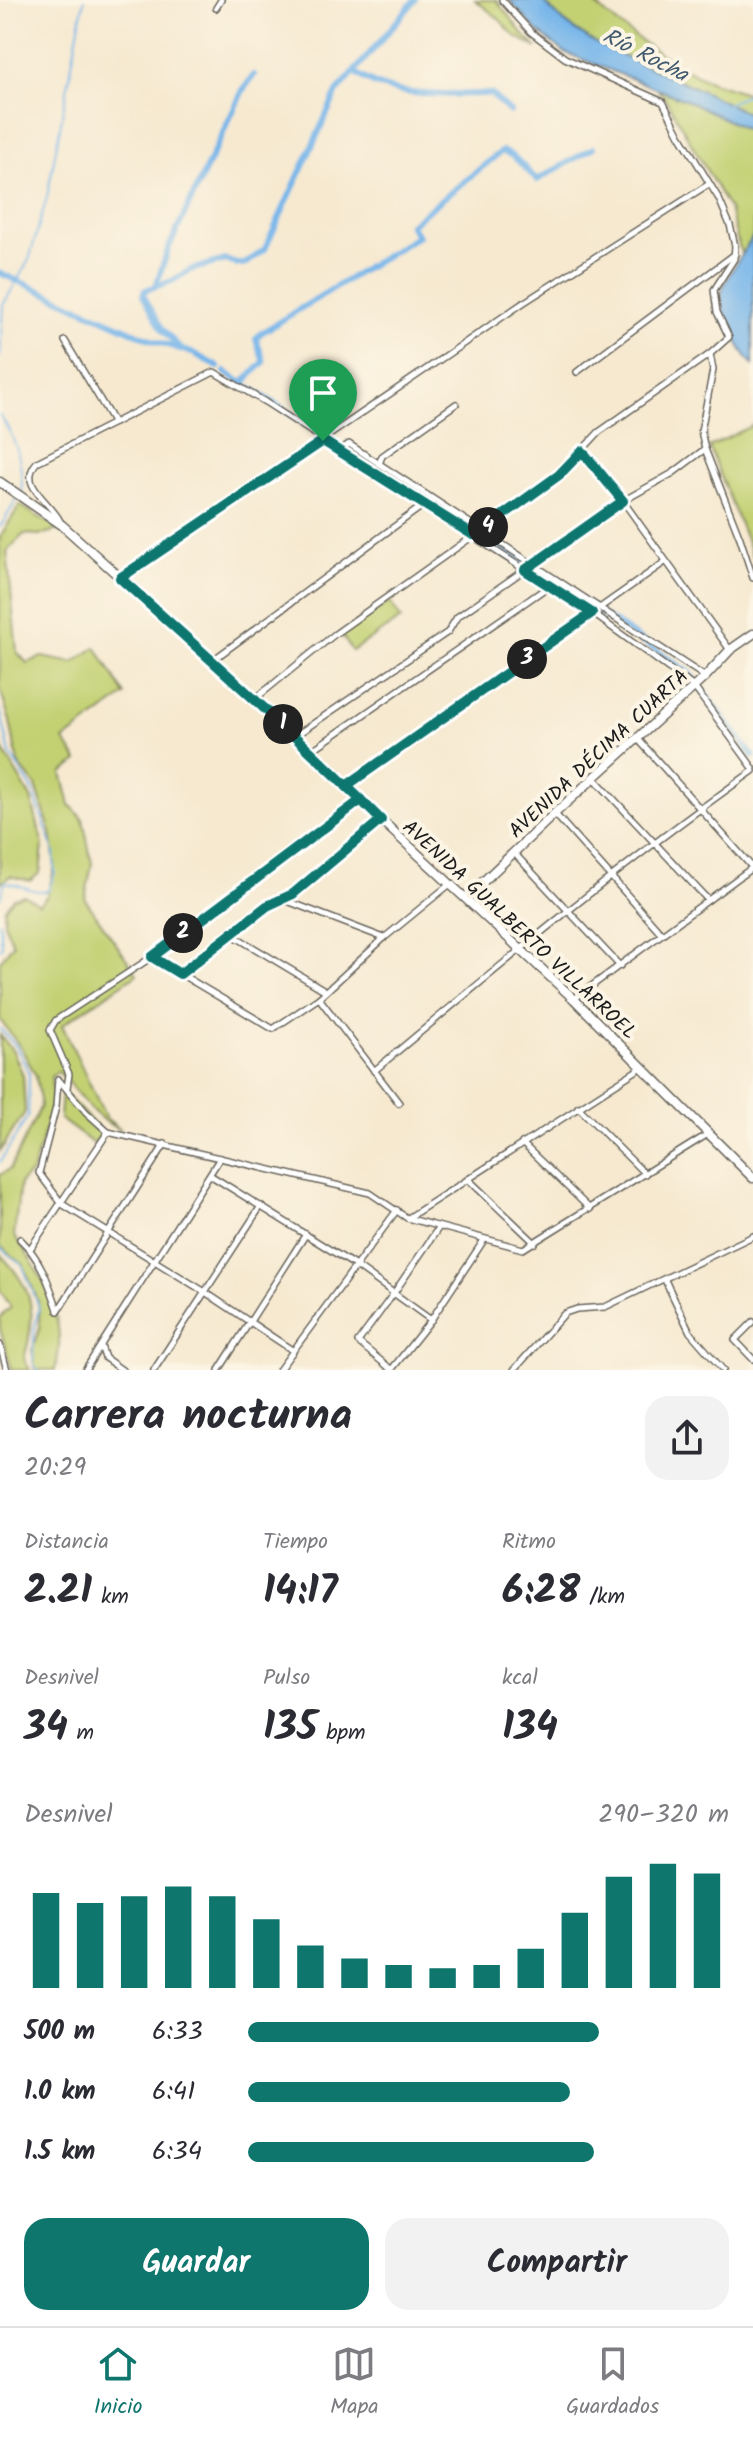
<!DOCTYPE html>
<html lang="es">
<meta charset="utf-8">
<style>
body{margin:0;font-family:Kalam,sans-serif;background:#f2f2f3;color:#2b2b33;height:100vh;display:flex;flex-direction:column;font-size:30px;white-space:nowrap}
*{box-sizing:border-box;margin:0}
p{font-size:26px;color:#7c7c81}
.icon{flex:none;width:44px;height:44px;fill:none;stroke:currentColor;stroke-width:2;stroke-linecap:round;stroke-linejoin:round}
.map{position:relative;height:1370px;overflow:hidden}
.sheet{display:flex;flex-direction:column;background:#fff;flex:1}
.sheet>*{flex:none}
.pin{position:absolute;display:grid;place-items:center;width:68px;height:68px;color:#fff;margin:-82px -34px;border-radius:50% 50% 50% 0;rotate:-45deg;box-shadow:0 0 8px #0007}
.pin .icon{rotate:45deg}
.km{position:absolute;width:40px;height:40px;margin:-20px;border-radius:50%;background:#222;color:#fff;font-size:22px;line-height:40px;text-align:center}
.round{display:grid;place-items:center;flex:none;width:84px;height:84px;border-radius:24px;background:#f2f2f3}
.overview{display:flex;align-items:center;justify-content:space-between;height:136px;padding:0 24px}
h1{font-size:44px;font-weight:700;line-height:60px}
.metrics{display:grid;grid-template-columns:repeat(3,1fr);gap:12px;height:136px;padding:8px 24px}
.metrics div{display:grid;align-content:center}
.metrics b{font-size:40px;font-weight:700}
.metrics small{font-size:22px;font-weight:400}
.metrics p{font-size:22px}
.chart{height:224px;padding:16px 24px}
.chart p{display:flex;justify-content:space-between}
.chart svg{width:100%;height:144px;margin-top:8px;stroke:#0f766e;stroke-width:6}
.button{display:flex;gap:16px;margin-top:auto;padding:16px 24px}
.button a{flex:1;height:92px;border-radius:24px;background:#0f766e;color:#fff;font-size:32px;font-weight:700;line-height:92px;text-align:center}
.button a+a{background:#f2f2f3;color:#2b2b33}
ul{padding:0 24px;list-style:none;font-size:26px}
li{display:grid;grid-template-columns:128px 96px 1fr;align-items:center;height:60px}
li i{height:20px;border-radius:10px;background:#0f766e}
.menu{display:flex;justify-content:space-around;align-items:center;height:112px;border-top:2px solid #e1e1e2;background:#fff;font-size:22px;color:#7c7c81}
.menu a{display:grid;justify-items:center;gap:4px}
.menu .active{color:#0f766e}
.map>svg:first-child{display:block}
</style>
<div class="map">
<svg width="753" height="1370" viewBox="0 0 753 1370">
<rect width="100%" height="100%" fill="#fcf5e5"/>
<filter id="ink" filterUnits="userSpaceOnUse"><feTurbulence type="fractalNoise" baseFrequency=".0125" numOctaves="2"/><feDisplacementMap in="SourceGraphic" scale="16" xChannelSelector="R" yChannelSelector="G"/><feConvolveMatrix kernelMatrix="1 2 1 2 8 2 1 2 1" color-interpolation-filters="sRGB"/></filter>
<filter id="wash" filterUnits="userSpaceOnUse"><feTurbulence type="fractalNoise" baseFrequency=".006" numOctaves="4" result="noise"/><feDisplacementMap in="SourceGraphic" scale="32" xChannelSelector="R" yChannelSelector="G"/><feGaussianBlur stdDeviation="1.8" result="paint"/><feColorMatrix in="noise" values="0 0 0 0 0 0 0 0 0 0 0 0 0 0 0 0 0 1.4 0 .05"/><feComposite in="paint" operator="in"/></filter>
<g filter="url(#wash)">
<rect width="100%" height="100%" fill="#f6e9d0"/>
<g fill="#c3d173" stroke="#707648" stroke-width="2">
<path d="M 475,0 L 496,0 L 523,34 L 537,48 L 515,36 L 498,18 Z"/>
<path d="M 542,0 L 590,0 C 624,30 665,60 705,79 C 720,86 738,89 753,96 L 753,116 C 727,104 701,90 674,78 C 624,56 579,43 542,0 Z"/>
<path d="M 657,89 L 693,103 L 753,133 L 753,236 L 742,257 L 729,209 L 667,101 Z"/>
<path d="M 753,425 L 753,557 L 709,447 Z"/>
<path d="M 20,505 L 59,530 L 41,535 L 24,534 L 7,551 L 17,652 L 27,663 L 42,657 L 73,663 L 96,647 L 125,695 L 64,740 L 78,761 L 62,773 L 70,805 L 83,819 L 92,864 L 85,899 L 137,974 L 62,1025 L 106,1118 L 121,1130 C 93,1119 78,1092 58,1071 L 51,1077 L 53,1095 L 49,1117 L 32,1172 L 20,1183 L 14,1236 C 36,1264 61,1308 59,1345 C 59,1353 57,1362 55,1370 L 35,1370 L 32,1350 L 40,1327 L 38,1301 L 23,1264 L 0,1246 L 0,1175 L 10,1169 L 41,1106 L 36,1076 L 21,1048 L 0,1020 L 0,961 L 13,944 L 4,922 L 5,908 L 14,898 L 24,895 L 39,904 L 47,896 L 55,866 L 51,833 L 36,786 L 18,763 L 10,721 L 0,689 L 0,537 Z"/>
<path d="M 390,602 L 401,619 L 352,651 L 341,634 Z"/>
<path d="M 0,737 L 1,746 L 31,798 L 43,845 L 40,873 L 30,881 L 10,876 L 0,883 Z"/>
<path d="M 0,1035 L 13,1051 L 23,1075 L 25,1112 L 0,1151 Z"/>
<path d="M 62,1091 L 102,1132 L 94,1144 L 60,1119 Z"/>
<path d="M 0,1254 C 35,1290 37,1312 24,1359 L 30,1370 L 12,1370 L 0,1329 L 0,1318 L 11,1307 L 0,1290 Z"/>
</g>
<g fill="#76b5ea" stroke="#496883" stroke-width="2">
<path d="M 509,0 L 542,0 C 579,43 624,56 674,78 C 701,90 727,103 753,116 L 753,133 L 693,103 L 564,52 L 537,31 Z"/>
<path d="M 753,236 L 753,365 C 740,350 718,312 722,291 C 723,283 747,247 753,236 Z"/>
</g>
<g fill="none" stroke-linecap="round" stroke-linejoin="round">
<g stroke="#76b5ea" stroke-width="2">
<path d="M 726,105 L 753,91"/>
<path d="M 0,357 L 3,305 L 29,260 L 47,197 L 84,0"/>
<path d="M 0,415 C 17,442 22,459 22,492"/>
<path d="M 0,527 L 18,498"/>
<path d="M 0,709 L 10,754 L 32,788 L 54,851 L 55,873 L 48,891 C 32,893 20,884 5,882 L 0,899"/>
<path d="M 0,922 L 2,947 L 0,949"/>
<path d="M 0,1029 L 16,1046 L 29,1073 L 28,1116 L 0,1162"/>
<path d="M 0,1248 L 22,1264 L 39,1307 L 34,1332 L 33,1362 L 38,1370"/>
</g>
<g stroke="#76b5ea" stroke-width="6">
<path d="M 354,71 C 391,102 446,93 491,94 L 510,112"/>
<path d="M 0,273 L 152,340 L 195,354 L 218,367"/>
<path d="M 156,286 L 169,247 L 243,90 L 254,75"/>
<path d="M 180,348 L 163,330 L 143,295 L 145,290 L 172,281 L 190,270 L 226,260 C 247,270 248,261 265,249 L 337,92 L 415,0"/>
<path d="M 225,372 L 321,433"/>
<path d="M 243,383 L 264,362 L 256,339 L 261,333 L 418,236 L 410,225 L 502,151 L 513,156 L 537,180 L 593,148"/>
<path d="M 348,451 L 393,479"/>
<path d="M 402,485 L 475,530"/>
<path d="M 483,536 L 526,564"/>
<path d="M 535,570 L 689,672 L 695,680"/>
<path d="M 701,688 L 753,756"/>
</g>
</g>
</g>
<g filter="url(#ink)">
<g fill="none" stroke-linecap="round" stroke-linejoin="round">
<defs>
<g id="minor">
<path d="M 216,8 L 221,0"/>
<path d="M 65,341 L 114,423"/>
<path d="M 710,354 L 713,370 L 701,431 L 705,449 L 740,538 L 753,578"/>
<path d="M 577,372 L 735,254"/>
<path d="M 339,451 L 349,444 L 704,676"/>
<path d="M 582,451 L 623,501 L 730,650"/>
<path d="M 379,464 L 382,456 L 456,404"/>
<path d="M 60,521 C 50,501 17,485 37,462 L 214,372 L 265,402 L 592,613 L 694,687 L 753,768"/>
<path d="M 120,578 L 523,303 L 709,184"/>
<path d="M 601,607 L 665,562"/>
<path d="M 213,660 L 425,504"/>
<path d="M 255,699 L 335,634 L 559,475 L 599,432 L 710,354 L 729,337 L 717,312 L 714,290 L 734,259 L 735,246 L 730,225 L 719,199 L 680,135 L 663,102 L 565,58 L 531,32 L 502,0"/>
<path d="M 295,736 L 448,632 L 457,617 L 623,501 L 673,473 L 705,449"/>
<path d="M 638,739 L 752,867"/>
<path d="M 311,751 L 549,586"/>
<path d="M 594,778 L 708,900"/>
<path d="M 346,786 L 592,613"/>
<path d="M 555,814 L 662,934"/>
<path d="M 514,853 L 620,966"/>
<path d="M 282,899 L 384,938"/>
<path d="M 231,934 L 326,991"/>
<path d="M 152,957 L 273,1029 L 319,998 L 384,938 L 450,884"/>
<path d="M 180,974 L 267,906 L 293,894 L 381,821"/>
<path d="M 319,998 L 399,1103"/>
<path d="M 574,999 L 753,867"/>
<path d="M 374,1071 C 498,967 621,864 753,771"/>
<path d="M 58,1079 L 86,1112 L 108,1132 L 370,1193 L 407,1218 L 523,1249 L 708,1134"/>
<path d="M 58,1079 L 56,1107 L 39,1173 L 62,1204 L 205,1292 L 292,1350"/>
<path d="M 67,1088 L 69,1074 L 50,1030 L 56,1020 L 152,957 L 361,800"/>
<path d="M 578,1107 L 645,1174"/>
<path d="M 522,1143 L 590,1209"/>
<path d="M 210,1175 L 356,1266 L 431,1320"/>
<path d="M 468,1179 L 535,1243"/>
<path d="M 408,1218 L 642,1067"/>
<path d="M 20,1239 C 41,1259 49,1283 58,1310"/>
<path d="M 30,1249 L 108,1132"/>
<path d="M 665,1280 L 690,1332 L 723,1370"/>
<path d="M 58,1311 L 165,1144"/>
<path d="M 753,1322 L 735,1340 L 753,1359"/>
<path d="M 0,1345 L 7,1370"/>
<path d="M 101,1346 L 105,1358 L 122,1370"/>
<path d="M 392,1369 L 431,1320 L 484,1240"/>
<path d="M 85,1370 L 220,1158"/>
<path d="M 154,1370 L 261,1206"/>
<path d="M 219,1370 L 306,1234"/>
<path d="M 279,1370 L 397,1210"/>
<path d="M 392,1370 L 358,1342 L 394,1293 L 439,1227"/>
<path d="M 514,1370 L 565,1313 L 577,1309 L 605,1307 L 753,1236"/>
</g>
<g id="secondary">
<path d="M 0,482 L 62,525 L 255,699 L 381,820 L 574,999 L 753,1178"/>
<path d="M 466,898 L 554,814 L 705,677 L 730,650 L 753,634"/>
</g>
</defs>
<use href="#minor" stroke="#68645b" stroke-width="8"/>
<use href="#secondary" stroke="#68645b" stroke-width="11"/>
<use href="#minor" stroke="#fff" stroke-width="5"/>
<use href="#secondary" stroke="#fff" stroke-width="8"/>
</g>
</g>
<g fill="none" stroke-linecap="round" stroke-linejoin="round" filter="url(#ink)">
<defs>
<path id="route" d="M 323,441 L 120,578 C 208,657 297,736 381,820 L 293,894 L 267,906 L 180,974 L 152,957 L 361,800 L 346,786 L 592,613 L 525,570 L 623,501 L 582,451 L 559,475 L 481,531 L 473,535 L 323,441"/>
</defs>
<use href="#route" stroke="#fff" stroke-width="16"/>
<use href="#route" stroke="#0f766e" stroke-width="10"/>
</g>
<g text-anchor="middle" stroke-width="8" stroke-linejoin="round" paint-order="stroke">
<g font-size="20" fill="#1c1c1c" stroke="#fcf5e5">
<text transform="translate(598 753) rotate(-43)" y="7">AVENIDA DÉCIMA CUARTA</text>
<text transform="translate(520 929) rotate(43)" y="7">AVENIDA GUALBERTO VILLARROEL</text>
</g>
<g font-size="22" font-style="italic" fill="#40596e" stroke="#fcf5e5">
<text transform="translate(646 54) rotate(27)" y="8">Río Rocha</text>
</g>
</g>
</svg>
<div class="pin" style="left:323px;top:441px;background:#1e9e55"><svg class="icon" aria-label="arrive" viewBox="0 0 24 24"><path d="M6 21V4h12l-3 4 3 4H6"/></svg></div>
<b class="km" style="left:283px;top:724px">1</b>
<b class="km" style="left:183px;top:933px">2</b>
<b class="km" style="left:527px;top:659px">3</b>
<b class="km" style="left:488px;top:527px">4</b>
</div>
<section class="sheet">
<div class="overview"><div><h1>Carrera nocturna</h1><p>20:29</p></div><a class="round"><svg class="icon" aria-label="share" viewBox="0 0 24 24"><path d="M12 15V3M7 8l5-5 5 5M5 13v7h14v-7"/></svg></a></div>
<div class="metrics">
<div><p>Distancia</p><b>2.21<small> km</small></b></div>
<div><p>Tiempo</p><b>14:17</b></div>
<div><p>Ritmo</p><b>6:28<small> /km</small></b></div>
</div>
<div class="metrics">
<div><p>Desnivel</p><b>34<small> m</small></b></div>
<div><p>Pulso</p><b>135<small> bpm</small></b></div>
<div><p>kcal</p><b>134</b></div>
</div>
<div class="chart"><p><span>Desnivel</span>290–320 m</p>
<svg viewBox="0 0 160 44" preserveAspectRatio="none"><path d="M5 44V15M15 44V18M25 44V16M35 44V13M45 44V16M55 44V23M65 44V31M75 44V35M85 44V37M95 44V38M105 44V37M115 44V32M125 44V21M135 44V10M145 44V6M155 44V9"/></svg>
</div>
<ul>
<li><b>500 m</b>6:33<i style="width:73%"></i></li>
<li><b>1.0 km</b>6:41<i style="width:67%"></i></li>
<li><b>1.5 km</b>6:34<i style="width:72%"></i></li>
</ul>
<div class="button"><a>Guardar</a><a>Compartir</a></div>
</section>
<nav class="menu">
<a class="active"><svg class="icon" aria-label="home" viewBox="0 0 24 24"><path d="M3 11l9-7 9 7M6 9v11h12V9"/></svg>Inicio</a>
<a><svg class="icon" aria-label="map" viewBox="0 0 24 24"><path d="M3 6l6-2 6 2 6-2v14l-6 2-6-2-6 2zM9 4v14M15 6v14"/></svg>Mapa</a>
<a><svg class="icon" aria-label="saved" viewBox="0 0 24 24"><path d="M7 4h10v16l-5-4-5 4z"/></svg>Guardados</a>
</nav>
